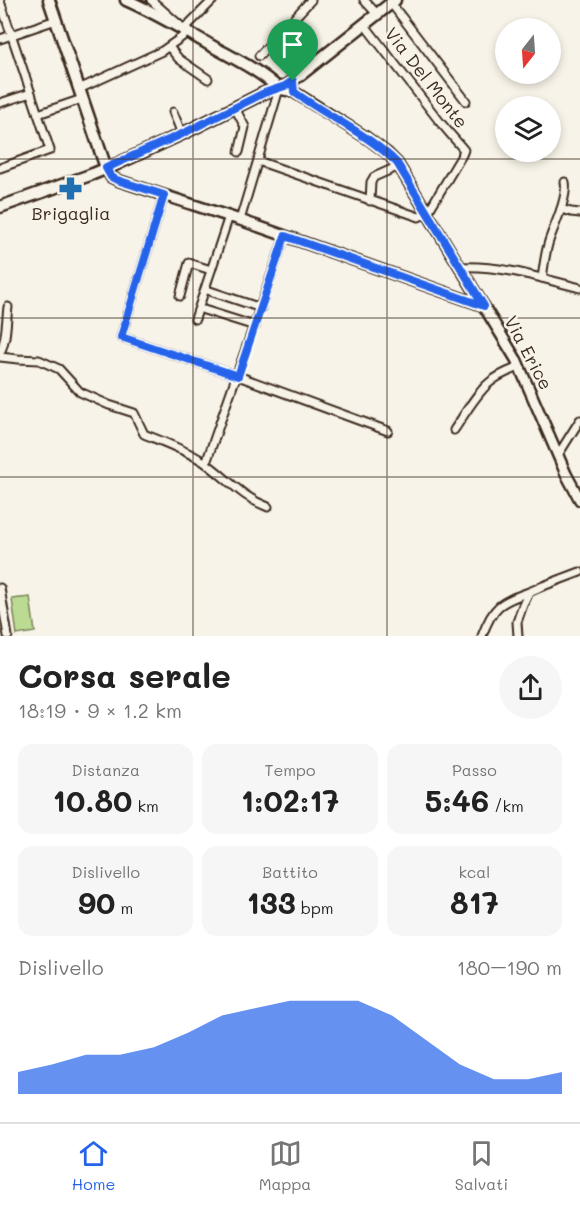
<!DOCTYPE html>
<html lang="it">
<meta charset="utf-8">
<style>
body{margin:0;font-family:Mali,sans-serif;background:#f6f6f6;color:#222;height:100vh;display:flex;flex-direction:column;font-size:22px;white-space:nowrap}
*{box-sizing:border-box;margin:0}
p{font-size:20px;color:#767676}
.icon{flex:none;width:33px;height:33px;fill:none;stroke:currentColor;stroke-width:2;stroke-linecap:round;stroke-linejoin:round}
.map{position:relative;height:636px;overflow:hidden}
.sheet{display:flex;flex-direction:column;background:#fff;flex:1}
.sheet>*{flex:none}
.needle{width:39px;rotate:197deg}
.tools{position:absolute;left:495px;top:18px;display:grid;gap:12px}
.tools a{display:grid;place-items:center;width:66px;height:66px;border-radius:50%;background:#fff;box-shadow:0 3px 9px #0003;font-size:30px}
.pin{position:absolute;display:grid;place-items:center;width:51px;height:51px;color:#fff;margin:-62px -26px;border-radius:50% 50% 50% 0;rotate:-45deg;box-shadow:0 0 6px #0007}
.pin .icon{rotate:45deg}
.round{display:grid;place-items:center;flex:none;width:63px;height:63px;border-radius:32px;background:#f6f6f6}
.headline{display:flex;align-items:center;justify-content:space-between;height:102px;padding:0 18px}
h1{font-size:33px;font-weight:800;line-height:45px}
.figures{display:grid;grid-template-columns:repeat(3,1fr);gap:9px;height:102px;padding:6px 18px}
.figures div{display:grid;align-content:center;border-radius:15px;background:#f6f6f6;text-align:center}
.figures b{font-size:30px;font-weight:800}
.figures small{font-size:16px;font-weight:400}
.figures p{font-size:16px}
.chart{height:168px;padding:12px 18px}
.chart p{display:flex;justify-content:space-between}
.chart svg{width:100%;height:108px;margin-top:6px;fill:#2563eb;opacity:.7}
.menu{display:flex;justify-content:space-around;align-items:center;height:84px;border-top:2px solid #e0e0e0;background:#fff;font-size:16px;color:#767676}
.menu a{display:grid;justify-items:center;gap:3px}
.menu .on{color:#2563eb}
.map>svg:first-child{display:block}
</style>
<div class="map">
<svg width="580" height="636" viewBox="0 0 580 636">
<rect width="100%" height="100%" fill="#f7f3e8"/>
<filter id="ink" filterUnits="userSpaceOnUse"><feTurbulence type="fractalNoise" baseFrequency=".0167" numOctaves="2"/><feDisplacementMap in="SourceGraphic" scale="12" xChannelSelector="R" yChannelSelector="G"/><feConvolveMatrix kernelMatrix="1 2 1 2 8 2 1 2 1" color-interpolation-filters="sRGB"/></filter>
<g filter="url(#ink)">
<path fill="#bbdb93" stroke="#7b8258" stroke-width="1.5" d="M 30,597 L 35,632 L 17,635 L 12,599 Z"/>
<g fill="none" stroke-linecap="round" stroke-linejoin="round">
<defs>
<g id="minor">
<path d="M 151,0 L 184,29 L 213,0"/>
<path d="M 364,0 L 377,14"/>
<path d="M 0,1 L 50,150 L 0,168"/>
<path d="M 391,3 L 466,101"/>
<path d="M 0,39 L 56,20"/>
<path d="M 169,47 L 179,59 L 208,79"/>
<path d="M 259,56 L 311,0"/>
<path d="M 79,89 L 162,51 L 189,32"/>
<path d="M 0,103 L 31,93"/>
<path d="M 235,108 L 245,127 L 239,152"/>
<path d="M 173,112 L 182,134"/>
<path d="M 38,114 L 82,99"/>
<path d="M 258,161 L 419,217 L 428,212 L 462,155 L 464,150 L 440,122 L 364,24"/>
<path d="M 164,195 L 121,337 L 238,376 L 388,431"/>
<path d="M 370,201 L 371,182 L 374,177 L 399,166"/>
<path d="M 561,209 L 571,212 L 580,213"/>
<path d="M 240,220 L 279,89"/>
<path d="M 460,267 C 502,265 540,278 580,288"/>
<path d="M 542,278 C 544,266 545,253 549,241 C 554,226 568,198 565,182"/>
<path d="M 210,291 L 261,308"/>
<path d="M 180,296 L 189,263 L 211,270"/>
<path d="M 204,310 L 255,326"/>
<path d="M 195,319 L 229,216"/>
<path d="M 0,353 C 7,339 6,322 8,307"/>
<path d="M 0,357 L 18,359 L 39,360 L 59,369 L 80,392 L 109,405 L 134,413 L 144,434 C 163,442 191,452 207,464 C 229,480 242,497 268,507"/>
<path d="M 454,430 C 465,414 475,395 489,383 C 498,375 509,371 519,367"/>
<path d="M 558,455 L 580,420"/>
<path d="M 206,463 L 285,236"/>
<path d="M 0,588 L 8,636"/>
<path d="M 482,636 C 493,606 500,602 529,592"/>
<path d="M 518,636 L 517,622 L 523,605 L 529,592 L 543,586 L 580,572"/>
</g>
<g id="tertiary">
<path d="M 279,89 L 294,92 L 367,138 L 387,153 L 397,163 L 517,361 L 566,474 L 580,500"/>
<path d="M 106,168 L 111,177 L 117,180 L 240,220 L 484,306"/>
</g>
<g id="secondary">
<path d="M 49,0 L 106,168"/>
<path d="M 126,0 C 156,13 184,30 212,46 C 235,59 259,70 279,89"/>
</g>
<path id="primary" d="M 0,207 L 93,174 L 117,164 L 182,134 L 264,93 L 285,86 L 299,76 L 395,0"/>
</defs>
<use href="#minor" stroke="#3b2a1e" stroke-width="11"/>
<use href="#tertiary" stroke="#3b2a1e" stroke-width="14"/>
<use href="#secondary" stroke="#3b2a1e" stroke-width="15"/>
<use href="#primary" stroke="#3b2a1e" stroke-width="15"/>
<use href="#minor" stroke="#f7f3e8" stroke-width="7"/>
<use href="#tertiary" stroke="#f7f3e8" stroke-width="9"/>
<use href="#secondary" stroke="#f7f3e8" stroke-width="10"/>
<use href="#primary" stroke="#f7f3e8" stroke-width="10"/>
</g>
</g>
<g fill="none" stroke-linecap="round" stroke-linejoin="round" filter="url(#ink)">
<defs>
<path id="route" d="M 293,81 L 294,92 C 328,117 367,133 397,163 L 484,306 L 285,236 L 238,376 L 121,337 L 164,195 L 117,180 L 111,177 L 106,168 L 182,134 L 264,93 L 285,86 Z"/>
</defs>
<use href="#route" stroke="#fff" stroke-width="12"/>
<use href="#route" stroke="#2563eb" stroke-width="8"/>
</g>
<path fill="none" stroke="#3b2a1e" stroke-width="1.5" stroke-opacity="0.55" d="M 193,0 L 193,636M 387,0 L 387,636M 0,159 L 580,159M 0,318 L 580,318M 0,477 L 580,477"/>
<defs>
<symbol id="pharmacy-bare" viewBox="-9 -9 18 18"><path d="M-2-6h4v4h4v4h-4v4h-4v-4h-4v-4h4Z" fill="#1f6fb2" stroke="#f7f3e8" stroke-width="2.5" paint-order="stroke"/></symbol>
</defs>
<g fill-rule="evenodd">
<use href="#pharmacy-bare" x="54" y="172" width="33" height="33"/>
</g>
<g text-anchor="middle" stroke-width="5" stroke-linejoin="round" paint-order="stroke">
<g font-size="18" fill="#3b2a1e" stroke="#f7f3e8">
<text transform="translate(426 78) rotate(52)" y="6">Via Del Monte</text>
<text transform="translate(528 353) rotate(62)" y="6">Via Erice</text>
</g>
<g font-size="18" fill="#3b2a1e" stroke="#f7f3e8">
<text x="71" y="220">Brigaglia</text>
</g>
</g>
</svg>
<div class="tools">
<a><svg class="needle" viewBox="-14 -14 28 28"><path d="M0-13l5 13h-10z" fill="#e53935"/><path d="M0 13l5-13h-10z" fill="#767676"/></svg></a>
<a><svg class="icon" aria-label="layers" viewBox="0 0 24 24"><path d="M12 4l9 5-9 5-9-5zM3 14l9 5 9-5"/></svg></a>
</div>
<div class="pin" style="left:293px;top:81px;background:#1e9e55"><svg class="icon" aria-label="arrive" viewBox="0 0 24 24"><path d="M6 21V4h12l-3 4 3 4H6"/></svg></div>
</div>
<section class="sheet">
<div class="headline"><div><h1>Corsa serale</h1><p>18:19 · 9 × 1.2 km</p></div><a class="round"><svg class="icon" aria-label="share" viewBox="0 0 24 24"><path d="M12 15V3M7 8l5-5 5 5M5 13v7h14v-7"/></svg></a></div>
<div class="figures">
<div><p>Distanza</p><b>10.80<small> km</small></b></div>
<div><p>Tempo</p><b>1:02:17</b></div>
<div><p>Passo</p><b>5:46<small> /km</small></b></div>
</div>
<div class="figures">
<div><p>Dislivello</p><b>90<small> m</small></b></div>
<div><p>Battito</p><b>133<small> bpm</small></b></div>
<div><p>kcal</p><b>817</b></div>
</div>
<div class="chart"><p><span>Dislivello</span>180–190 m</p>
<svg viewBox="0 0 160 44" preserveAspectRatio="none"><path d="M0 44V35L10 32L20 28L30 28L40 25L50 19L60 12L70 9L80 6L90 6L100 6L110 12L120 22L130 32L140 38L150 38L160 35V44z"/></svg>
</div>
</section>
<nav class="menu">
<a class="on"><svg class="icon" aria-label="home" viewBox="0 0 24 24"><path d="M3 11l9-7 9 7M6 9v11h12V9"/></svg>Home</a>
<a><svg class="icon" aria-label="map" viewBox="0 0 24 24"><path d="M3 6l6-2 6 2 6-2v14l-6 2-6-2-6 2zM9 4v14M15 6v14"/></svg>Mappa</a>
<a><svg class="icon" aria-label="saved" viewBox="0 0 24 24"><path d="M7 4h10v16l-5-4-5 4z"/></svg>Salvati</a>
</nav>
